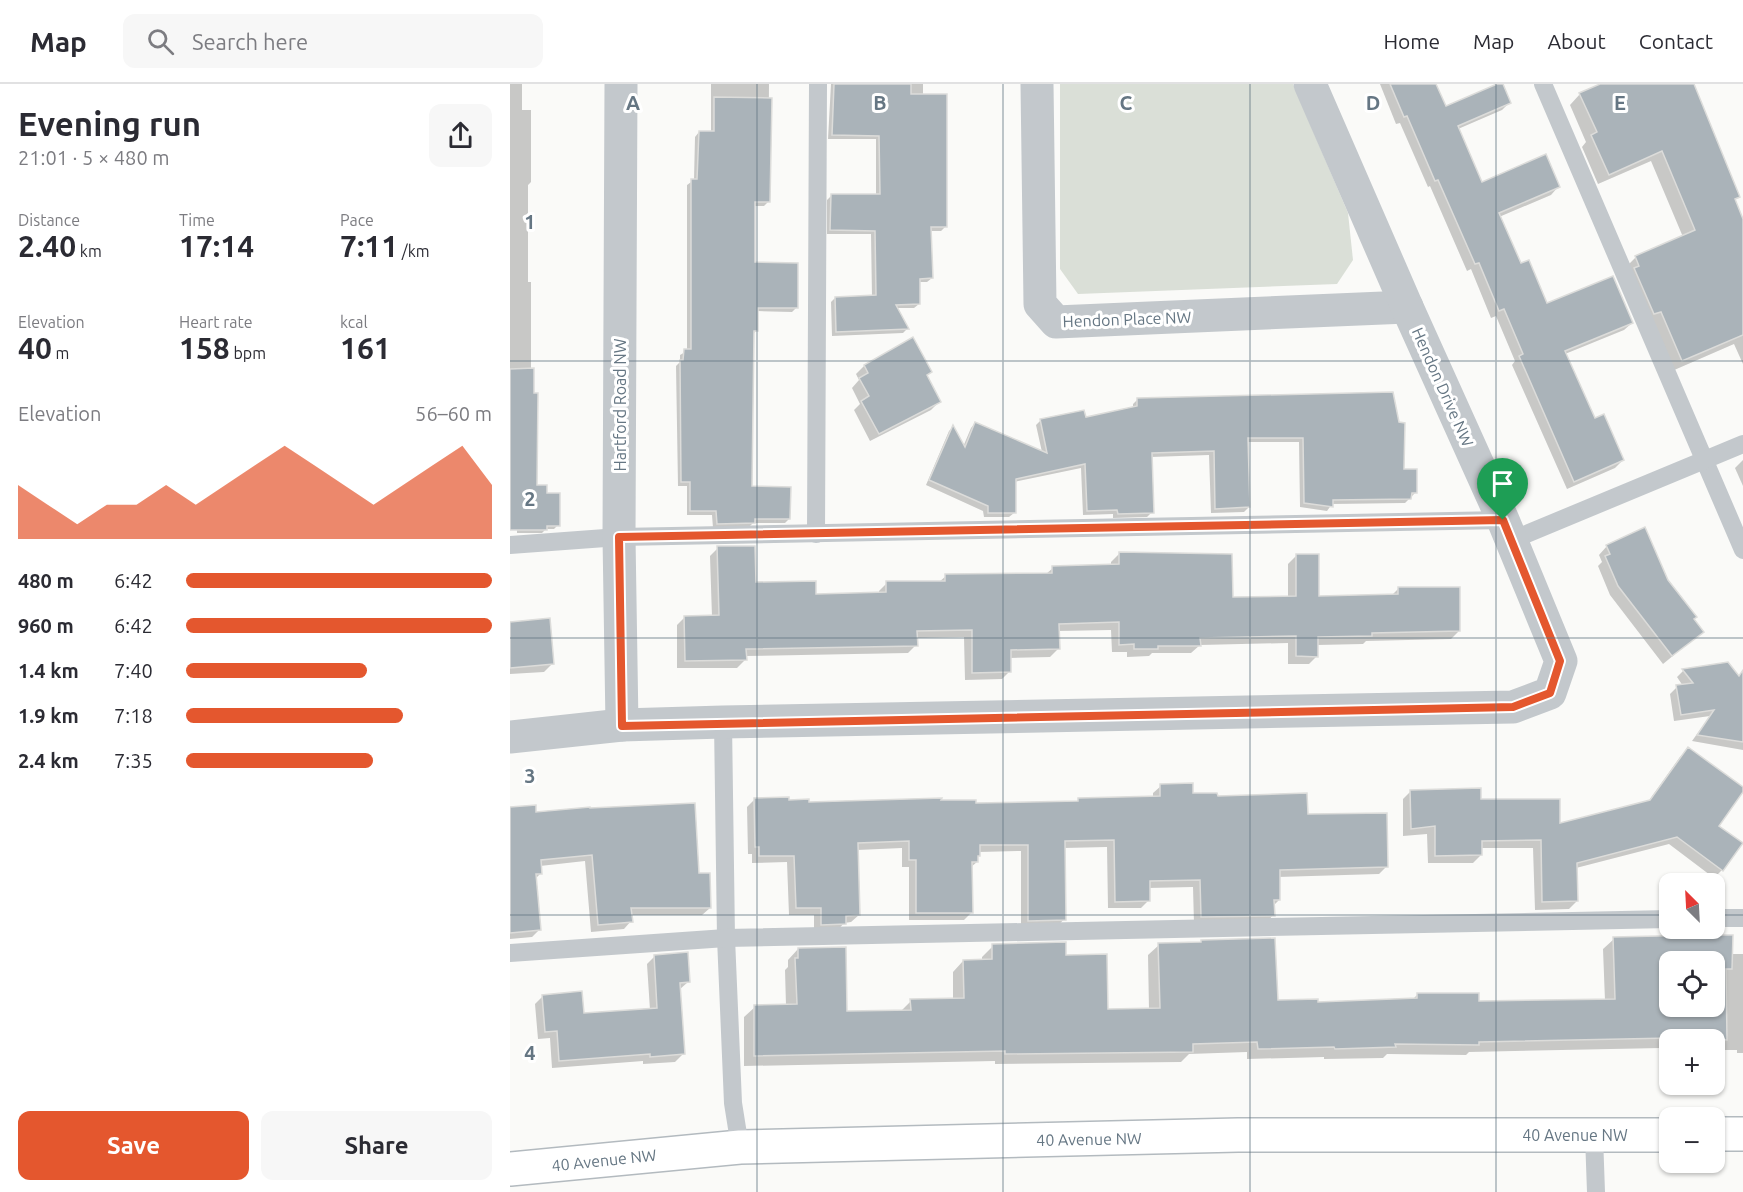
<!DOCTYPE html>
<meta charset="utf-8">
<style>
body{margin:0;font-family:Ubuntu,sans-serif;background:#f7f7f7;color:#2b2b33;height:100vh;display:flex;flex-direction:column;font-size:22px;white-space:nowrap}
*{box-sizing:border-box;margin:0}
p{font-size:20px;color:#7c7c81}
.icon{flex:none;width:33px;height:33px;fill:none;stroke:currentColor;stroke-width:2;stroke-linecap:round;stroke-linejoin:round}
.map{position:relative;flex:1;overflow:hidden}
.panel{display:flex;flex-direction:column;background:#fff;width:510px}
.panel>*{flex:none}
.needle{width:39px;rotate:336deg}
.tools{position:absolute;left:1149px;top:789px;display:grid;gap:12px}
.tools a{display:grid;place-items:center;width:66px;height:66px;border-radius:12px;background:#fff;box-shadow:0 2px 4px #0004;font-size:30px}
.pin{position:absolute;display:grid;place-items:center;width:51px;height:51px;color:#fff;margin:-62px -26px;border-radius:50% 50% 50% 0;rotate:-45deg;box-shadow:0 0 6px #0007}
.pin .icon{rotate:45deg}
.round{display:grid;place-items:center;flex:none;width:63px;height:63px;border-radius:12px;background:#f7f7f7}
.headline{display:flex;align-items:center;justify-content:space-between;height:102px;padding:0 18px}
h1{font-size:33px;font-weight:600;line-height:45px}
.figures{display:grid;grid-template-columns:repeat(3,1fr);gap:9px;height:102px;padding:6px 18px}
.figures div{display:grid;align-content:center}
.figures b{font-size:30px;font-weight:600}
.figures small{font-size:16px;font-weight:400}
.figures p{font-size:16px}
.chart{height:168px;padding:12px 18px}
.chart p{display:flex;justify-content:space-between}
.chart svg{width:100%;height:108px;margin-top:6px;fill:#e4572e;opacity:.7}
.primary-button{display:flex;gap:12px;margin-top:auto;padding:12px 18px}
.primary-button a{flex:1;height:69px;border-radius:12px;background:#e4572e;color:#fff;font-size:24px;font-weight:600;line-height:69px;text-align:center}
.primary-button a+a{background:#f7f7f7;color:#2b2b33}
ul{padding:0 18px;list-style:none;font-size:20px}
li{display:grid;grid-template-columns:96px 72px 1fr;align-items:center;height:45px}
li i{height:15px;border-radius:8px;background:#e4572e}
header{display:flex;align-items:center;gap:36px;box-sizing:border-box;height:84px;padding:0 30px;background:#fff;border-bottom:2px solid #e1e1e2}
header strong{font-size:28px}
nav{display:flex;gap:33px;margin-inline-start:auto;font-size:21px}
.search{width:420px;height:54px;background:#f7f7f7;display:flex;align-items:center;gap:15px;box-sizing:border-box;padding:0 21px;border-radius:12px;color:#7c7c81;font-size:22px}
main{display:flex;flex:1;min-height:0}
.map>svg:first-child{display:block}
</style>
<header>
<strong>Map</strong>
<div class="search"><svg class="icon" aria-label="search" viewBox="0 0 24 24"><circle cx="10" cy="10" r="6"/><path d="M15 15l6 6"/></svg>Search here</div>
<nav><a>Home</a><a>Map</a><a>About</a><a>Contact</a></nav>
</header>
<main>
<section class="panel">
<div class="headline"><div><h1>Evening run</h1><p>21:01 · 5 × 480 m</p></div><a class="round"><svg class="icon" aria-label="share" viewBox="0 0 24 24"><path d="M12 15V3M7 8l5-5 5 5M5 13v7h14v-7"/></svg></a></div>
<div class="figures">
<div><p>Distance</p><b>2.40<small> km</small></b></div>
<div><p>Time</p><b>17:14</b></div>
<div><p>Pace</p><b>7:11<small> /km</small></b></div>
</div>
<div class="figures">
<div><p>Elevation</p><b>40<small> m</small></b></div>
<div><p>Heart rate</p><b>158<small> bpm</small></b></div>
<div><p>kcal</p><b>161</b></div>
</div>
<div class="chart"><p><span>Elevation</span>56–60 m</p>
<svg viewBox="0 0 160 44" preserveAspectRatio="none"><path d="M0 44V22L10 30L20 38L30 30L40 30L50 22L60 30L70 22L80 14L90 6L100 14L110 22L120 30L130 22L140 14L150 6L160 22V44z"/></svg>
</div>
<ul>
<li><b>480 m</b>6:42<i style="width:100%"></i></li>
<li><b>960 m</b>6:42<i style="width:100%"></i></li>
<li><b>1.4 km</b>7:40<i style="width:59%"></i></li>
<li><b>1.9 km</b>7:18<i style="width:71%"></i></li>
<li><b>2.4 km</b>7:35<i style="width:61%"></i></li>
</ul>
<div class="primary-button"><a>Save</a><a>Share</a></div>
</section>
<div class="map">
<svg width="1233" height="1108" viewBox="0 0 1233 1108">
<rect width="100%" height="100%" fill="#fafaf8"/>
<path fill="#dadfd7" d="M 550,0 L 783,0 L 838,129 L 843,176 L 827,200 L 568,210 L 550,185 Z"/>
<g fill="#0003" fill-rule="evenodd">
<path d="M 0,0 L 12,0 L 12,26 L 21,26 L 21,98 L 18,101 L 18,198 L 21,198 L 21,286 L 25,403 L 36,410 L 48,441 L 44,445 L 36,445 L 32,449 L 7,449 L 7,433 L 0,433 Z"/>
<path d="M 201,0 L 259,0 L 258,118 L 254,122 L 244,122 L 244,180 L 287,223 L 282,228 L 247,227 L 247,246 L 243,250 L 240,403 L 279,435 L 275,439 L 243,439 L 239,443 L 203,444 L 202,431 L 177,431 L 177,402 L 168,402 L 166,282 L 170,278 L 170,271 L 177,267 L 177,101 L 184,96 L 185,53 L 189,48 L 201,48 Z"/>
<path d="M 321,0 L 413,0 L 413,11 L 436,142 L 431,147 L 420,147 L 422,194 L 417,198 L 408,198 L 409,220 L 404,224 L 386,224 L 397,245 L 393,249 L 322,252 L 321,218 L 325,214 L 362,213 L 361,150 L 317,150 L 317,116 L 322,111 L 366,112 L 366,55 L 318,55 Z"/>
<path d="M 870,0 L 925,0 L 935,24 L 991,0 L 999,19 L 992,26 L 948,45 L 971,100 L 1048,103 L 1041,111 L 989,133 L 1011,181 L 1037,221 L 1122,239 L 1114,246 L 1055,270 L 1084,336 L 1113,376 L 1105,384 L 1057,405 L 1002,281 L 1005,277 L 986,232 L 981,234 L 961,185 L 957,187 L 920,102 L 918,103 L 890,39 L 886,40 Z"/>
<path d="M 1094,0 L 1182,0 L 1228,113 L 1224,117 L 1233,139 L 1233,280 L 1224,260 L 1162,287 L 1115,184 L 1126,173 L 1173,153 L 1141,77 L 1088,100 L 1072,63 L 1076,58 L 1060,21 L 1070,10 Z"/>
<path d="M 354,282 L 416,292 L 429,318 L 421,326 L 360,357 L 344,326 L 350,320 L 342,304 L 349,296 L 346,290 Z"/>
<path d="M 882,309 L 892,386 L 906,408 L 895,419 L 822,420 L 817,427 L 790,423 L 789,358 L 737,358 L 739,423 L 734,428 L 701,429 L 699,371 L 641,373 L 642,428 L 637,433 L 603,434 L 603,430 L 573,431 L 571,384 L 504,398 L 504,429 L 499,433 L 474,433 L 473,427 L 416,401 L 439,347 L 443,343 L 453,363 L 461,344 L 465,339 L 532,368 L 526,341 L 531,336 L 574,335 L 623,325 L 623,320 L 628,315 Z"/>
<path d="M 1233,376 L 1233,402 L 1225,384 Z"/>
<path d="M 1097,462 L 1157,497 L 1192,548 L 1153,580 L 1100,511 L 1088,482 L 1092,478 L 1089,471 Z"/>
<path d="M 208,464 L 245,500 L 305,511 L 369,510 L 369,507 L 377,499 L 429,498 L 436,492 L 536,490 L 543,484 L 601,482 L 601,478 L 609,470 L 721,514 L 778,513 L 778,480 L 786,472 L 807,514 L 881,512 L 888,505 L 949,547 L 941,555 L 856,557 L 853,560 L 807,561 L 807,572 L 799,580 L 778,580 L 778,559 L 690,561 L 681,569 L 642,569 L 639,572 L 617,573 L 617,568 L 602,568 L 601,546 L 548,547 L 548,565 L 540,573 L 500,574 L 500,587 L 492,595 L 455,596 L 454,553 L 406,554 L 406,561 L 398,569 L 235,572 L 235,576 L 227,584 L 167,584 L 167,541 L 175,533 L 202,533 L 200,472 Z"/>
<path d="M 0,539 L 42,580 L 34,588 L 0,590 Z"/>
<path d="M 1218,580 L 1233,613 L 1233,666 L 1182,657 L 1200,632 L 1164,637 L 1160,610 L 1167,603 L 1173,602 L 1167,593 L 1173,587 Z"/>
<path d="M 1178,665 L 1233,705 L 1207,742 L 1212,786 L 1204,794 L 1159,760 L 1066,784 L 1067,817 L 1059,825 L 1025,826 L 1023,764 L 971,764 L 971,771 L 963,779 L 918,779 L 917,750 L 893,752 L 893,715 L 901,707 L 969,716 L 1049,741 L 1138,718 L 1170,673 Z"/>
<path d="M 651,702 L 682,710 L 706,713 L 796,732 L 876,783 L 869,790 L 768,793 L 769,816 L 763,822 L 763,831 L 756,839 L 684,840 L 683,803 L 638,804 L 639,816 L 631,824 L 598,824 L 597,763 L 554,764 L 554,835 L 547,843 L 511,844 L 511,767 L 469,768 L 467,778 L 461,783 L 462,828 L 454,836 L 399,836 L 399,783 L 392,783 L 392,764 L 347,766 L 349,831 L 341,838 L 334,839 L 327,847 L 304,848 L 304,831 L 279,831 L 277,778 L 242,779 L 242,770 L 238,770 L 237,723 L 245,715 L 298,719 L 430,717 L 465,721 L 565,719 L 568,716 L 643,714 L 643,709 Z"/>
<path d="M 0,725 L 25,730 L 187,790 L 200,824 L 192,831 L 120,831 L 121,837 L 114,845 L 81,848 L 75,777 L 30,782 L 31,789 L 25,795 L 29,846 L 22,853 L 0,855 Z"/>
<path d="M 1104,855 L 1221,870 L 1233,870 L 1233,969 L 1227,969 L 1227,966 L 1204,966 L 1204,956 L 1160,956 L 1160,967 L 1151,967 L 1151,964 L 959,968 L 956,971 L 877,970 L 873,974 L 814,975 L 814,973 L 737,975 L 737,968 L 679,970 L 671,978 L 485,980 L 485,977 L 234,982 L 234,933 L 245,923 L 276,922 L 275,886 L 278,883 L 278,876 L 288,865 L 336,929 L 390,928 L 401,917 L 443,916 L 443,888 L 453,877 L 472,877 L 472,873 L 483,862 L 554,873 L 597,927 L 639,926 L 638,871 L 649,861 L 690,859 L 692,857 L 766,917 L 806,919 L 902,916 L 908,910 L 968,919 L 1095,917 L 1093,865 ZM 1160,878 L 1204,878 L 1204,922 L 1160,922 Z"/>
<path d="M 145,872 L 178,898 L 169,906 L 173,970 L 165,978 L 133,980 L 133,977 L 42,984 L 40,954 L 28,955 L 25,920 L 33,912 L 72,931 L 140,926 L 137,880 Z"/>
</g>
<g fill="#aab3b9" stroke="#dcdcda" stroke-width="1.5" fill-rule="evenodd">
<path d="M 324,0 L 401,0 L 401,10 L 437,10 L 437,143 L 421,143 L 423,194 L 410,195 L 410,220 L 386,221 L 399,245 L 326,248 L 325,213 L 366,211 L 365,147 L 320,146 L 321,110 L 370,110 L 369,52 L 322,51 Z"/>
<path d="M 880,0 L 926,0 L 936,22 L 987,0 L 993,0 L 1001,19 L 948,42 L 972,98 L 1036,70 L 1050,103 L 989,129 L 1011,179 L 1019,176 L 1037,219 L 1103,192 L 1123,239 L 1055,267 L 1085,334 L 1094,330 L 1114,376 L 1064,398 L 1009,272 L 1013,270 L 994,225 L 989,227 L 969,179 L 965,180 L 928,96 L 925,97 L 897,32 L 894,33 Z"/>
<path d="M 1090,0 L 1184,0 L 1230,113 L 1225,115 L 1233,135 L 1233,251 L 1172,277 L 1151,228 L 1144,230 L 1124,184 L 1129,182 L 1125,172 L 1185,146 L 1152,67 L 1099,91 L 1081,51 L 1087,48 L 1069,9 Z"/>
<path d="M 204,13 L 262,14 L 260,118 L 245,118 L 245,178 L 288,179 L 288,224 L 248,224 L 248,247 L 244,247 L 242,402 L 281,403 L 280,435 L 245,435 L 245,439 L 207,440 L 206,427 L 180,427 L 180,398 L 171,398 L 170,276 L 173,276 L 174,265 L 181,265 L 181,95 L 187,95 L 189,47 L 204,47 Z"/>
<path d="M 403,253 L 422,288 L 417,291 L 431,318 L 369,350 L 351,317 L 359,312 L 349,294 L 358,289 L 354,281 Z"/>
<path d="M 24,284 L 24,309 L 28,309 L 27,401 L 37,401 L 37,409 L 50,409 L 50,442 L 37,442 L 37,446 L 0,446 L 0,285 Z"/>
<path d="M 883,308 L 889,338 L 895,339 L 894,385 L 907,385 L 907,409 L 902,409 L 901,415 L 823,416 L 823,423 L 794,419 L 793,354 L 738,354 L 740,423 L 705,425 L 704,367 L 642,369 L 644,429 L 608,430 L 607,426 L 577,427 L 575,380 L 506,395 L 506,429 L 478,429 L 478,422 L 419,396 L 443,341 L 455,363 L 465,338 L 537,369 L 530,335 L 574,326 L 576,333 L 627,322 L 627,314 Z"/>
<path d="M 1135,443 L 1158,496 L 1187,533 L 1184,535 L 1194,548 L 1162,572 L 1108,502 L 1095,472 L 1100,470 L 1096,461 Z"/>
<path d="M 207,462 L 245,462 L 246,498 L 306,497 L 306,510 L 376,508 L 376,497 L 435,497 L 435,490 L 542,489 L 542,482 L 609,480 L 609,468 L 722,470 L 723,513 L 786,512 L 786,470 L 809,470 L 809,512 L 888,510 L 888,503 L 950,503 L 950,547 L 862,549 L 862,552 L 808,553 L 808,573 L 786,572 L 786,552 L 690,554 L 691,562 L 648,562 L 648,565 L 624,565 L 624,560 L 609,561 L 609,538 L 549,540 L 550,565 L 501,566 L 501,588 L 462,589 L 462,546 L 407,547 L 408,562 L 236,565 L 237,576 L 175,577 L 174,532 L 209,531 Z"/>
<path d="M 40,534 L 44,580 L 0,584 L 0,538 Z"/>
<path d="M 1218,578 L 1229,592 L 1233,586 L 1233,658 L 1187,651 L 1204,626 L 1171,631 L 1166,601 L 1183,599 L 1172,585 Z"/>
<path d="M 1178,663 L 1233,703 L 1233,708 L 1209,742 L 1233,759 L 1213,787 L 1167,753 L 1067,779 L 1068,817 L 1032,818 L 1031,756 L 972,757 L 972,771 L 925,772 L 925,742 L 901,745 L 900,706 L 971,704 L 971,715 L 1050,715 L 1050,739 L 1140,716 Z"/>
<path d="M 683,699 L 683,709 L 707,709 L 708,712 L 797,709 L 798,730 L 877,729 L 878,783 L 770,786 L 770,816 L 764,816 L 765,832 L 691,833 L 690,796 L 640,797 L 640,817 L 605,818 L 604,756 L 555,757 L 556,836 L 518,837 L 518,761 L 470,761 L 470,772 L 468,772 L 468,778 L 462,778 L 463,829 L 406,829 L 406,776 L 399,776 L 399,757 L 348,759 L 350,831 L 336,832 L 336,840 L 311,841 L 311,824 L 286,824 L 284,772 L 249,772 L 249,763 L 245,763 L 244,714 L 279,713 L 279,716 L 299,715 L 299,718 L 432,714 L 431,716 L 466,716 L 466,719 L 568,717 L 568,714 L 650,712 L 650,700 Z"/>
<path d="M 185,719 L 189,789 L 200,789 L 201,824 L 121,824 L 123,838 L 88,841 L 82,771 L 31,776 L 32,790 L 26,790 L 31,846 L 0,849 L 0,723 L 26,721 L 26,728 L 80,723 L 80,724 Z"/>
<path d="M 1194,851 L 1223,851 L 1222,885 L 1216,885 L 1217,956 L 1161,954 L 969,958 L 969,961 L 885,960 L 886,963 L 825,965 L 824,963 L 748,965 L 747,958 L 683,960 L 683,968 L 495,970 L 495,967 L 244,972 L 244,921 L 287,920 L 285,874 L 288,874 L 288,864 L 336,863 L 337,927 L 401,926 L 400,915 L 454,914 L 453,876 L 482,875 L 482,860 L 556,858 L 556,871 L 597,870 L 598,925 L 650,924 L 648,859 L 691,858 L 691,856 L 765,854 L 768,916 L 808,915 L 808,918 L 907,914 L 907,909 L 969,909 L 969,917 L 1105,915 L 1103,853 ZM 1160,878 L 1204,878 L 1204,922 L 1160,922 Z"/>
<path d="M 178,868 L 180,898 L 170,899 L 175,970 L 140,973 L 140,970 L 49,977 L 47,947 L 35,948 L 32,911 L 72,907 L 74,929 L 147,924 L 144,871 Z"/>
</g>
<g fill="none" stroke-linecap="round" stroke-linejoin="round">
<defs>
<g id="secondary">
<path d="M 1204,1050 L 1233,1050"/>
<path d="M 0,1085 L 230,1063 L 728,1051 L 1160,1051"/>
</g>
</defs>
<use href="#secondary" stroke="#b3babf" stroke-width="36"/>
<g stroke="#c3c8cc" stroke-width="18">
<path d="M 1033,0 L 1233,466"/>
<path d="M 306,450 L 308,0"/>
<path d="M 1002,456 L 1233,360"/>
<path d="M 0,461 L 109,453 L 993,436"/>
<path d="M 213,638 L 216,854 L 223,1019 L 230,1063"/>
<path d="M 1204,834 L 1233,834"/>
<path d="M 0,869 L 216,854 L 1160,835"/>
<path d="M 1084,1052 L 1086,1108"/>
</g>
<g stroke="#c3c8cc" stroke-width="33">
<path d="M 111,0 L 109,453 L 112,641"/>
<path d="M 527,0 L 530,220 L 546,238 L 897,223"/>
<path d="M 0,653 L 112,641 L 213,638 L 1003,623 L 1040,609 L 1051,577 L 993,436 L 897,223 L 800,0"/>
</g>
<use href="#secondary" stroke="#fff" stroke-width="33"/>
</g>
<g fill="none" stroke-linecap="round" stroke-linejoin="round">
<defs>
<path id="route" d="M 993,436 L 1050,577 L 1040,609 L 1003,623 L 112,642 L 109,453 Z"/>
</defs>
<use href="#route" stroke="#fff" stroke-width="12"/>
<use href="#route" stroke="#e4572e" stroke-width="8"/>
</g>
<path fill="none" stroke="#657683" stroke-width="1.5" stroke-opacity="0.55" d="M 247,0 L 247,1108M 493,0 L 493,1108M 740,0 L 740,1108M 986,0 L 986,1108M 0,277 L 1233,277M 0,554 L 1233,554M 0,831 L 1160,831M 1204,831 L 1233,831"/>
<g text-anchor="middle" stroke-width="6" stroke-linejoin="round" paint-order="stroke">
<g font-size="16" fill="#657683" stroke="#fff">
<text transform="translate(617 235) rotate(-2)" y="6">Hendon Place NW</text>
<text transform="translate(933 303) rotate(66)" y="6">Hendon Drive NW</text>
<text transform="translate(110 321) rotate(-90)" y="6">Hartford Road NW</text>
<text x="1065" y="1057">40 Avenue NW</text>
<text transform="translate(579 1055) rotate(-1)" y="6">40 Avenue NW</text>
<text transform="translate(94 1076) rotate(-6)" y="6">40 Avenue NW</text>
</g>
</g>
<g font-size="20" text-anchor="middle" font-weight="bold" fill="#657683" stroke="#fff" stroke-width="6" stroke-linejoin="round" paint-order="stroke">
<text x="123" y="26">A</text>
<text x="370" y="26">B</text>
<text x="616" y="26">C</text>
<text x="863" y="26">D</text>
<text x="1110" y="26">E</text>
<text x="20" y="145">1</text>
<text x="20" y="422">2</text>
<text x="20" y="699">3</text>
<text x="20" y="976">4</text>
</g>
</svg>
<div class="tools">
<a><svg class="needle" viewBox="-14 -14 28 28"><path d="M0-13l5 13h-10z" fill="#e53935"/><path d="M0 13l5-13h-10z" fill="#7c7c81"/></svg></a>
<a><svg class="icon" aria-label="locate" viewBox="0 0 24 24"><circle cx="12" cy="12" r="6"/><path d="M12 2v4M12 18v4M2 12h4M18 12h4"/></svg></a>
<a>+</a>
<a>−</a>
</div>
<div class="pin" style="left:993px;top:436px;background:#1e9e55"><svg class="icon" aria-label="arrive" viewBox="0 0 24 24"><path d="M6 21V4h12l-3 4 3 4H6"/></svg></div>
</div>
</main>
